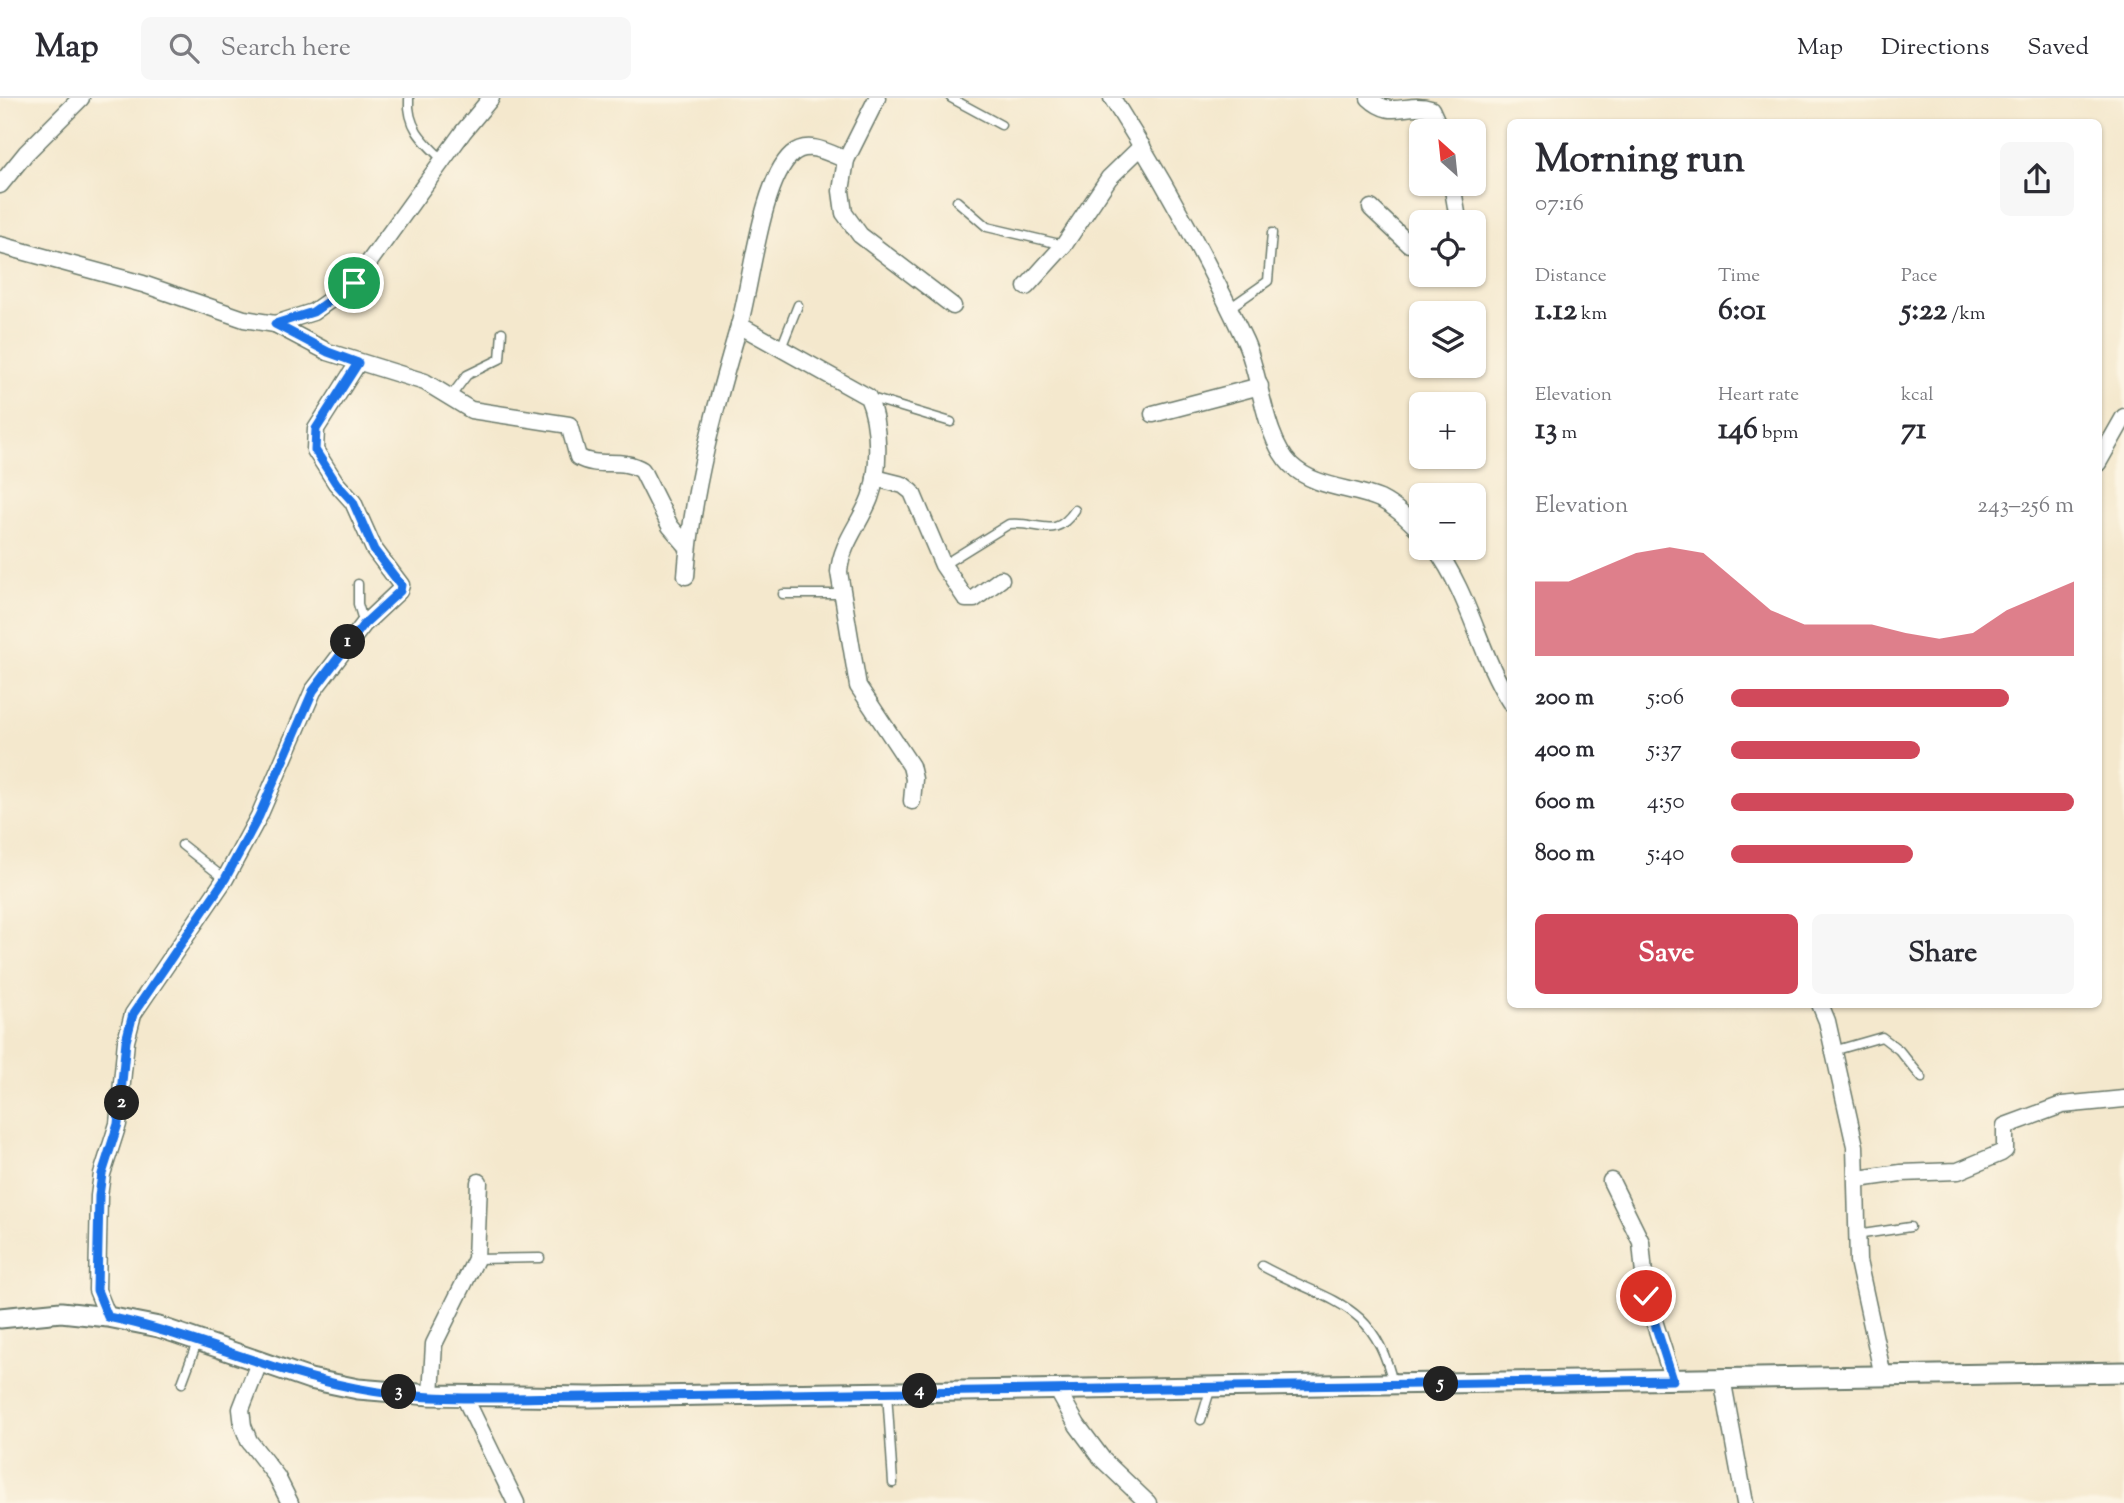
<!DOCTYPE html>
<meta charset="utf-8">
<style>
body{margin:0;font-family:"Sorts Mill Goudy",serif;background:#f7f7f7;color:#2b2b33;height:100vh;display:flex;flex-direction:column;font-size:26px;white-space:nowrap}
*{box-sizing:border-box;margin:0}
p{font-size:23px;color:#7c7c81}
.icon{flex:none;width:38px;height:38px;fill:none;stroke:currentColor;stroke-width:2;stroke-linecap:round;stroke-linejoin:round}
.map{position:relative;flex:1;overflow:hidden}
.panel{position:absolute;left:1507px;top:21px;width:595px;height:889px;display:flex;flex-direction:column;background:#fff;border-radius:10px;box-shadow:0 2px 5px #0004}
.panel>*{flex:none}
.needle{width:46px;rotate:333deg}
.tools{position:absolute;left:1409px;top:21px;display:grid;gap:14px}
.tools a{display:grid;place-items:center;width:77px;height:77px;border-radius:10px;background:#fff;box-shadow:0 2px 5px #0004;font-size:35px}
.pin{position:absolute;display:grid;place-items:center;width:60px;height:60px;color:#fff;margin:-30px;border:4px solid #fff;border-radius:50%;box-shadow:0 2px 7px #0007}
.km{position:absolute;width:35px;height:35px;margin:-18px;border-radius:50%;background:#222;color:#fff;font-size:19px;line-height:35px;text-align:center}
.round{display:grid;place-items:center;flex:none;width:74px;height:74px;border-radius:10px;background:#f7f7f7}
.overview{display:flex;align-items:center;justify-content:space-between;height:119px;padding:0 28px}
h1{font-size:38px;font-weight:700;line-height:52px}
.metrics{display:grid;grid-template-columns:repeat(3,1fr);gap:10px;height:119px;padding:7px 28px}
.metrics div{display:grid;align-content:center}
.metrics b{font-size:30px;font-weight:700}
.metrics small{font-size:19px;font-weight:400}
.metrics p{font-size:19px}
.chart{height:196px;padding:14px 28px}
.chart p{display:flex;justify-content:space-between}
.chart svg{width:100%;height:126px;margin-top:7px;fill:#d1495b;opacity:.7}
.button{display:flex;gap:14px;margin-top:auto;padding:14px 28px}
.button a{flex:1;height:80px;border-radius:10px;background:#d1495b;color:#fff;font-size:28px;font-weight:700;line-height:80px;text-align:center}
.button a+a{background:#f7f7f7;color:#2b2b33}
ul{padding:0 28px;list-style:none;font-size:23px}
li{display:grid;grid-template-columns:112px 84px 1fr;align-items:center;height:52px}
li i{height:18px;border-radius:9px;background:#d1495b}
header{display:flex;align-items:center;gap:42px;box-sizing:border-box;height:98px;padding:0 35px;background:#fff;border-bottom:2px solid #e1e1e2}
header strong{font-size:33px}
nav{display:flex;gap:38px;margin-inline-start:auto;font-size:24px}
.search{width:490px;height:63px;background:#f7f7f7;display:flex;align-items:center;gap:18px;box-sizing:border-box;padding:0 24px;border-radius:10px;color:#7c7c81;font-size:26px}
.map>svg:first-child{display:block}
</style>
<header>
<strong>Map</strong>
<div class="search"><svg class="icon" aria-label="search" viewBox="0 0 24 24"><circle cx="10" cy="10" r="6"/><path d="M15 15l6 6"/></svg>Search here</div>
<nav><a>Map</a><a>Directions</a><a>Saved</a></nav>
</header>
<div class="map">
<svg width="2124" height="1405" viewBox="0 0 2124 1405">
<rect width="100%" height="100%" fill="#fcf5e5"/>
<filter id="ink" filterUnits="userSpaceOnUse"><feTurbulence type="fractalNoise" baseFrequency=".0143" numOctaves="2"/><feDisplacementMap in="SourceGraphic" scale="14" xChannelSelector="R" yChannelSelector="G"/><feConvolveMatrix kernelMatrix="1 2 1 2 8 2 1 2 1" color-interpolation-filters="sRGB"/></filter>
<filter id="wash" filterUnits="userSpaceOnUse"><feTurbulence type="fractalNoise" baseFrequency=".00686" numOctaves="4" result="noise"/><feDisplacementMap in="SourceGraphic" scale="28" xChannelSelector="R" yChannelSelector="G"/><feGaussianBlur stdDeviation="1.57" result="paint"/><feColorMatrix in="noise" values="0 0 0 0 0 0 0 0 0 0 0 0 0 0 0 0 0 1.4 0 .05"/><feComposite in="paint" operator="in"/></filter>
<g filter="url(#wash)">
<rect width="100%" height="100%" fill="#f4e8cd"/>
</g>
<g filter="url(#ink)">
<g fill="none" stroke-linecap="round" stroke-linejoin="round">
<defs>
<g id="service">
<path d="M 409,0 C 407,29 423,43 443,62"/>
<path d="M 951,0 L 1001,27"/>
<path d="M 957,103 L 987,129 L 1064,147"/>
<path d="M 1228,211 L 1268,183 L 1272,135"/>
<path d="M 781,250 L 798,207"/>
<path d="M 451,298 L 467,277 L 500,261 L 502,234"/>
<path d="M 868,299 L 951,324"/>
<path d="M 943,467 L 1009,426 C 1040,423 1054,443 1075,412"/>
<path d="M 358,486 L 358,506 L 364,526"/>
<path d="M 783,496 L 842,496"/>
<path d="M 182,747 L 225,781"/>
<path d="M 1833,953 L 1882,939 L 1899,952 L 1922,980"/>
<path d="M 1856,1137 L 1910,1129"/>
<path d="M 476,1161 L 540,1160"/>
<path d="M 1262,1168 C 1327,1204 1375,1202 1393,1286"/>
<path d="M 182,1285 L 198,1242"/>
<path d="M 887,1294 L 893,1385"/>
<path d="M 1201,1322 L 1211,1289"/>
</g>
<g id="minor">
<path d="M 877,0 L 846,62 L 841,93 L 844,115 L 860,137 L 953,208"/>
<path d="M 1112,0 C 1161,78 1206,159 1245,243 C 1261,278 1264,341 1291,367 C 1315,390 1351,389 1380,401 C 1396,409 1408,421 1421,434"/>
<path d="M 1369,0 C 1392,22 1406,3 1431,11 L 1441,33"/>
<path d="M 1452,86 L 1457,115 L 1452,124"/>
<path d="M 0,87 L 26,55 L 81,0"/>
<path d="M 1371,110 L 1409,146 L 1421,143"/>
<path d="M 0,147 L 143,186 L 244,221 L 275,226 L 313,214 L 354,185 L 463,34 L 491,0"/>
<path d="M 1026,189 L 1064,147 L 1109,80 L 1142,48"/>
<path d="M 275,226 L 328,254 L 425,284 L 471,312 L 569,327 L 578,359 C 598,371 622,359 642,372 L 670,428 L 688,449"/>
<path d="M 739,227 L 868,299 C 880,326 880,373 870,400 C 860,426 841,446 839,474 L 858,588 L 911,668 L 914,681 L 912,703"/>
<path d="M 1153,316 L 1260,288"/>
<path d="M 2098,365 L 2124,319"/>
<path d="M 875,380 L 903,387 L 912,394 L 943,467 L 966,501 L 974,501 L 1001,481"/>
<path d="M 1435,450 C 1470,497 1479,555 1510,604"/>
<path d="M 686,478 C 692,392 715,310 739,228 C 751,188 761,83 792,56 C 808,42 829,55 846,62"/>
<path d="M 1820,906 L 1827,923 L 1855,1048 L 1858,1163 L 1883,1278"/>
<path d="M 1858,1081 L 1901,1075 L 1958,1073 L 2001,1055 L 2005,1052 L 2005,1028 L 2062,1007 L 2124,1001"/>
<path d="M 1611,1083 L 1641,1144 L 1646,1198 L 1673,1282"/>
<path d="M 108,1219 L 97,1192 L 99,1098 L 102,1076 L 118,1026 L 126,943 L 133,916 L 225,781 L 259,718 L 313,593 L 364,526 L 399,493 L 401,487 L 374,451 L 353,404 L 336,385 L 315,352 L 316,331 L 358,265"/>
<path d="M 260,1262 L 241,1311 L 243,1328 L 249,1343 L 277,1379 L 290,1405"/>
<path d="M 1722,1280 L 1745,1405"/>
<path d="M 1057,1291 L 1077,1327 L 1103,1362 L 1148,1405"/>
<path d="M 431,1297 L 434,1246 L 476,1161 L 479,1084"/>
<path d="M 464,1298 L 516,1405"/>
</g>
<path id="tertiary" d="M 0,1220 L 61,1214 L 108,1219 L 159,1229 L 310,1281 L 358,1291 L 431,1297 L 590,1299 L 2124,1274"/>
</defs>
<use href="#service" stroke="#6a796a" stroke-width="11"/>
<use href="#minor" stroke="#6a796a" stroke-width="19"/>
<use href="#tertiary" stroke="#6a796a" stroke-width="23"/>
<use href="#service" stroke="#fff" stroke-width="8"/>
<use href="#minor" stroke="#fff" stroke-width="16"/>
<use href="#tertiary" stroke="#fff" stroke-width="19"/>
</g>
</g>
<g fill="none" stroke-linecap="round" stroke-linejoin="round" filter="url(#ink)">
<defs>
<path id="route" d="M 354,185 L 313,214 L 275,226 L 328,254 L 358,265 L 316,331 L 315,352 L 336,385 L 353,404 L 374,452 L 401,487 L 400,493 L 364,526 L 313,593 L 259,718 L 225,781 L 133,916 L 126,943 L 118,1026 L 102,1076 L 99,1098 L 97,1192 L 108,1219 C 192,1236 271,1274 355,1290 C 428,1305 515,1299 590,1299 L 1673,1282 L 1646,1198"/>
</defs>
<use href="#route" stroke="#fff" stroke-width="14"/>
<use href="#route" stroke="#1a73e8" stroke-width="9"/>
</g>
</svg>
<div class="tools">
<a><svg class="needle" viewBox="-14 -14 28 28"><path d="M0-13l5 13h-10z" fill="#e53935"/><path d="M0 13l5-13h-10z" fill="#7c7c81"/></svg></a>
<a><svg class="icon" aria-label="locate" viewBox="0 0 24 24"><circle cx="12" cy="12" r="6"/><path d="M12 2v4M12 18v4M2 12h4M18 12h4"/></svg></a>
<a><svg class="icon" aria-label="layers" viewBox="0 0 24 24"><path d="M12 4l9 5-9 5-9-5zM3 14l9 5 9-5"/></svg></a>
<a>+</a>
<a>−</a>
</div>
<div class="pin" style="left:354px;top:185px;background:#1e9e55"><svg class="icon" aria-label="arrive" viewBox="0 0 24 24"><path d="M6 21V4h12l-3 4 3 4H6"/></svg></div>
<div class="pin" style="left:1646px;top:1198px;background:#d93025"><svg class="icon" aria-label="check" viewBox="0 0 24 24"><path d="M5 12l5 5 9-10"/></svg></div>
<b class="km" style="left:348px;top:544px">1</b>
<b class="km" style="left:122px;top:1005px">2</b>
<b class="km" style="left:399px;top:1294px">3</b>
<b class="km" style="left:920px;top:1293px">4</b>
<b class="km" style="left:1441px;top:1286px">5</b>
<section class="panel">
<div class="overview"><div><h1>Morning run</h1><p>07:16</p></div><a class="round"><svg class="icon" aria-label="share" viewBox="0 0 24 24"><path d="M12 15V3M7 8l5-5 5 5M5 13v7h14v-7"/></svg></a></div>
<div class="metrics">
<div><p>Distance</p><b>1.12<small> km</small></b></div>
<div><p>Time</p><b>6:01</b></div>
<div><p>Pace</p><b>5:22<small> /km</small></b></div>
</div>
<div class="metrics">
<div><p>Elevation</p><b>13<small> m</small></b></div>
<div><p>Heart rate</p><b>146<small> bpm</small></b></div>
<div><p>kcal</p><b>71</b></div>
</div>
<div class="chart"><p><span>Elevation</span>243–256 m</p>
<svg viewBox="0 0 160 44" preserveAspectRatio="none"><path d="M0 44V18L10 18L20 13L30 8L40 6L50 8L60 18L70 28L80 33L90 33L100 33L110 36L120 38L130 36L140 28L150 23L160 18V44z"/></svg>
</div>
<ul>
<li><b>200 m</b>5:06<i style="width:81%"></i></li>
<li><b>400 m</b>5:37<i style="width:55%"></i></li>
<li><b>600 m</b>4:50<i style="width:100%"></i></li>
<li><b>800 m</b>5:40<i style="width:53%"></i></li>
</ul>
<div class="button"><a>Save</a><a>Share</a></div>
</section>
</div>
